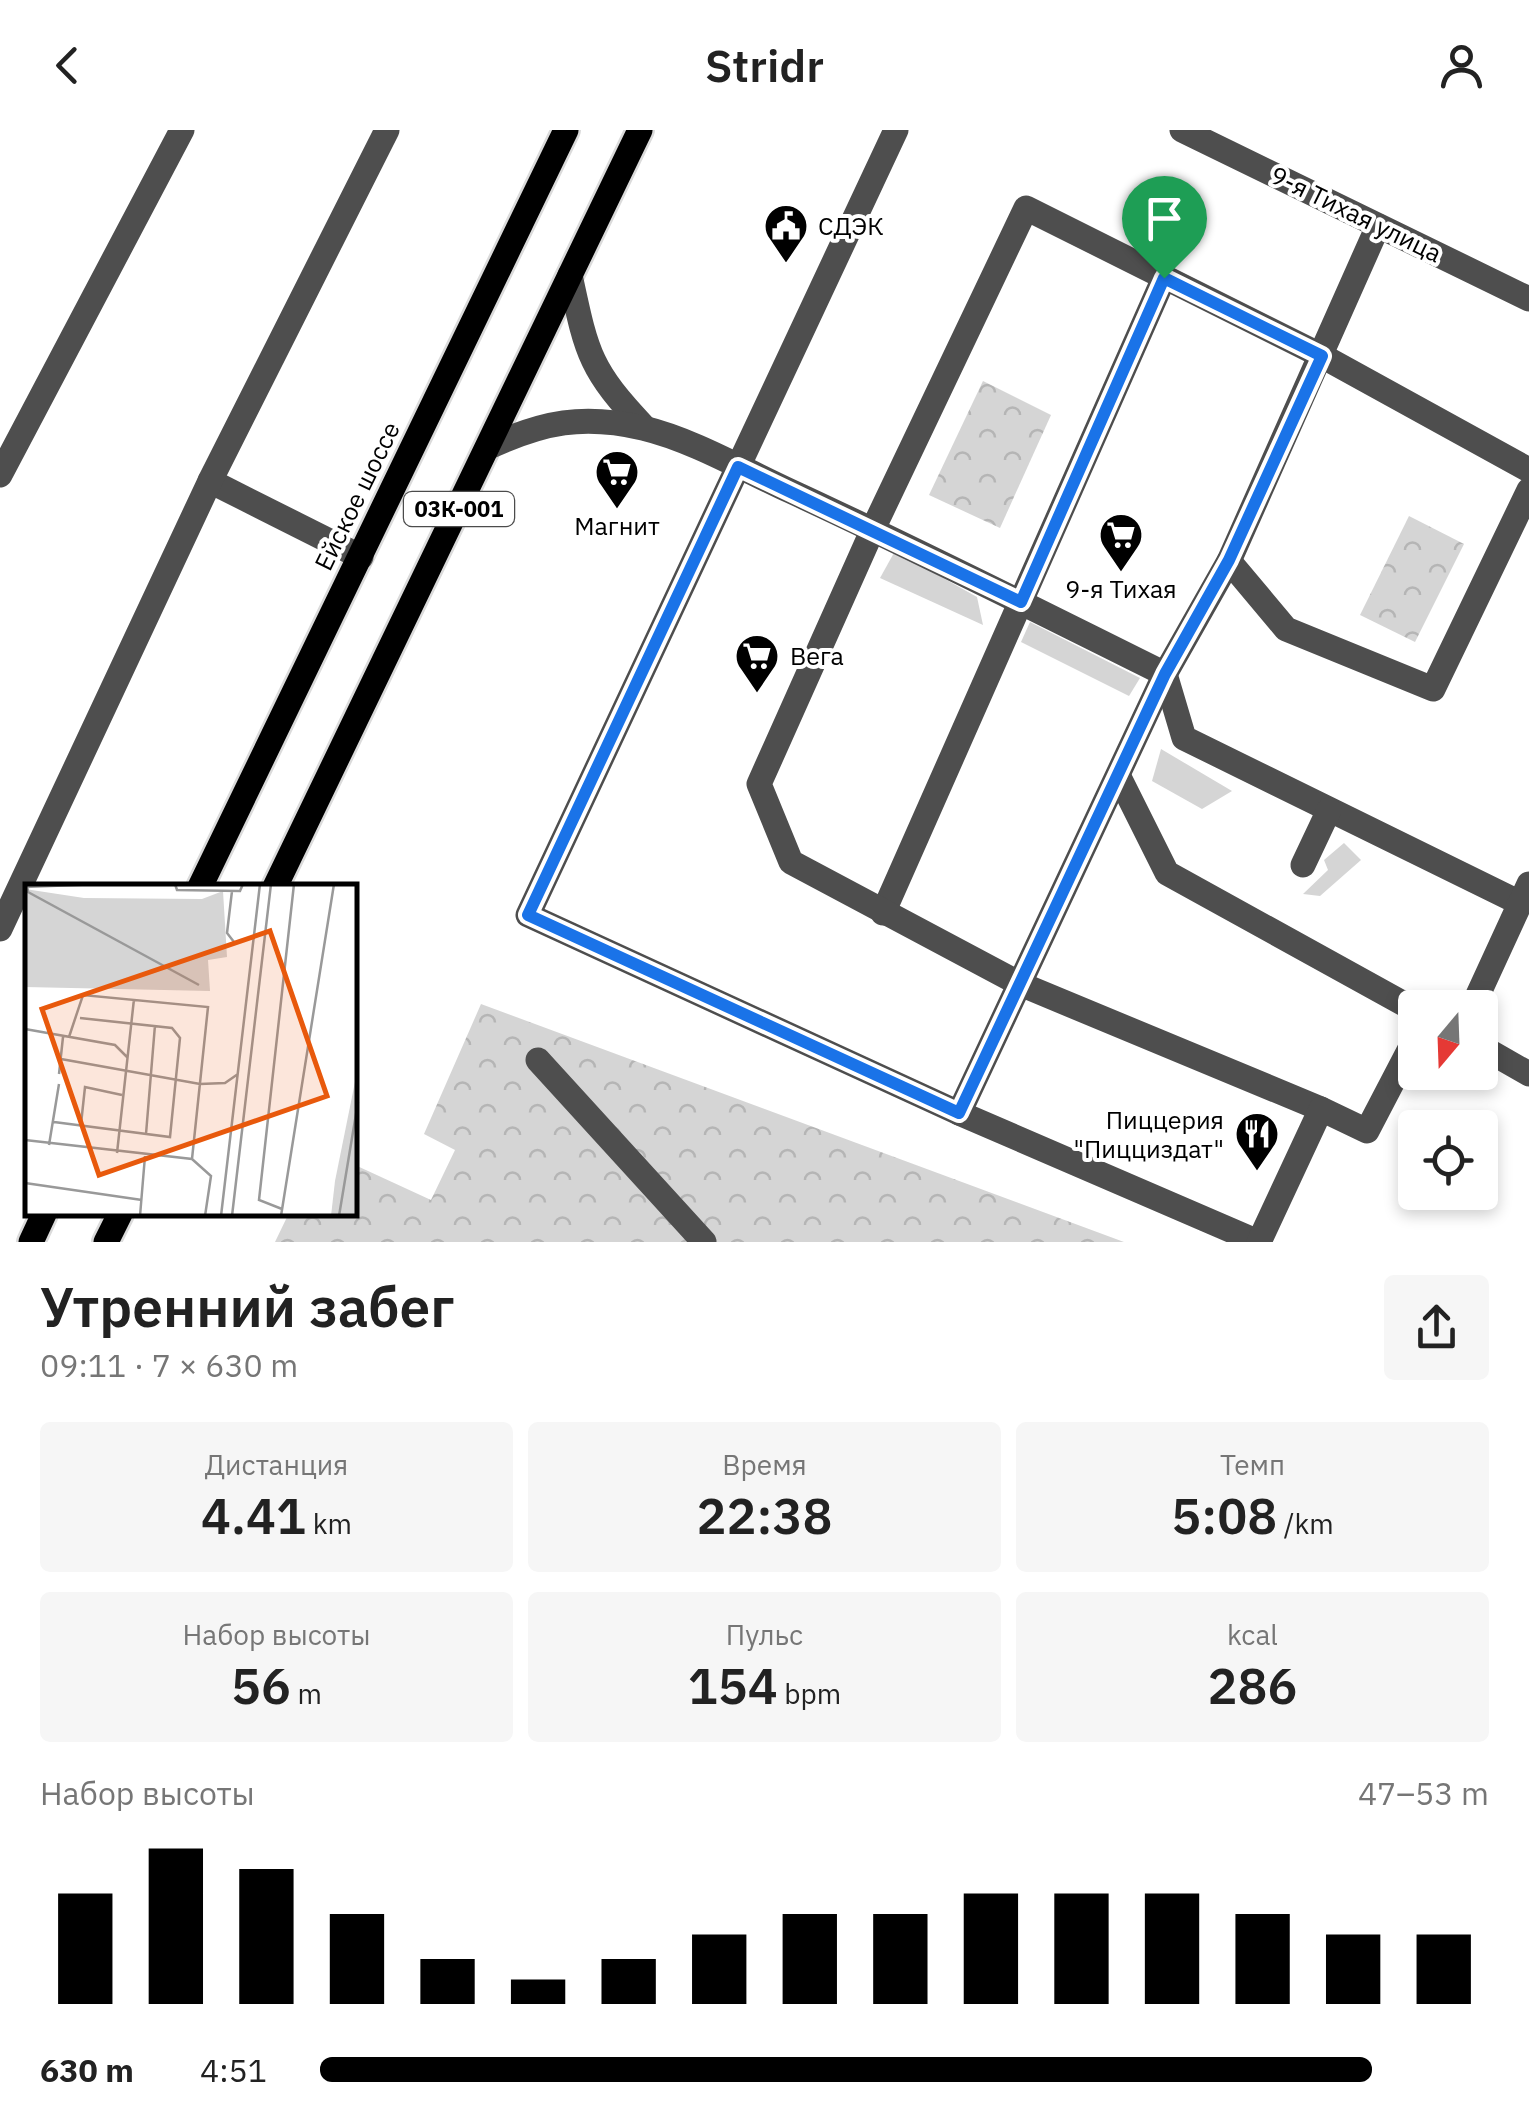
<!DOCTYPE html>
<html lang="ru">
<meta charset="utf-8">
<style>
body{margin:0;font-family:"IBM Plex Sans",sans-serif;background:#f6f6f6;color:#222;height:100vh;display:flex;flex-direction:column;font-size:38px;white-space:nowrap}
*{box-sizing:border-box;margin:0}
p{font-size:32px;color:#767676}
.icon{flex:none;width:55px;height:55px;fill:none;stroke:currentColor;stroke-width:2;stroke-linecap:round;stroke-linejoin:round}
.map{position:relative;height:1112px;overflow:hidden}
.sheet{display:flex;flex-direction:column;background:#fff;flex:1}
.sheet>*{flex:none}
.needle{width:65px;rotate:199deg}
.fabs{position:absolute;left:1398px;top:860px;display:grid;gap:20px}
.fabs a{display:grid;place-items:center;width:100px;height:100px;border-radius:10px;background:#fff;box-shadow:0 5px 15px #0003;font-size:50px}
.pin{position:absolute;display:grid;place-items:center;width:85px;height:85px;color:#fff;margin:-102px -42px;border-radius:50% 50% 50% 0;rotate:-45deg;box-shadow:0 0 10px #0007}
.pin .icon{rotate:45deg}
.round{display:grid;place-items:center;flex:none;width:105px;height:105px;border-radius:10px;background:#f6f6f6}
.headline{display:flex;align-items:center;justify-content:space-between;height:170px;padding:0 40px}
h1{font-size:55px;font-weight:600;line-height:75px}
.figures{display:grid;grid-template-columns:repeat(3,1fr);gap:15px;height:170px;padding:10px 40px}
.figures div{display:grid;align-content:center;border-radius:10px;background:#f6f6f6;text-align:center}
.figures b{font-size:50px;font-weight:600}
.figures small{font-size:28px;font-weight:400}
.figures p{font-size:28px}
.chart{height:280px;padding:20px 40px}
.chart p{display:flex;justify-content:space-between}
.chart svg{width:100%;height:180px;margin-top:10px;stroke:#000;stroke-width:6}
ul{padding:0 40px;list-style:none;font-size:32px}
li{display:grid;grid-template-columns:160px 120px 1fr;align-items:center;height:75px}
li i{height:25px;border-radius:12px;background:#000}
header{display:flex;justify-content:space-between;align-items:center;height:130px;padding:0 40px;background:#fff;font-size:45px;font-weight:600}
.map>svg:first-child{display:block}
</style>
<header><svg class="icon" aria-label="back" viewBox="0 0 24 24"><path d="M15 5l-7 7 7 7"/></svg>Stridr<svg class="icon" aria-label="person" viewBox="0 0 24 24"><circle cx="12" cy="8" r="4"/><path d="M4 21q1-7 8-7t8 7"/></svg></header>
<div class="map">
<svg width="1529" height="1112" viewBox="0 0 1529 1112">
<defs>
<pattern id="park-crowns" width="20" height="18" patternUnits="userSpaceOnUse" patternTransform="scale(2.5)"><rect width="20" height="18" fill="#d5d5d5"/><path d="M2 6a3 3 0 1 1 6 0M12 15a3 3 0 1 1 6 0" fill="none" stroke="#b5b5b5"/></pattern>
</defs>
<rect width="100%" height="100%" fill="#fff"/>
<g fill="#d5d5d5">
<path d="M 895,421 L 977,467 L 983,495 L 880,448 Z"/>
<path d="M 1030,492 L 1140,548 L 1129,566 L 1021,512 Z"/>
<path d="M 1161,619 L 1232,661 L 1202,679 L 1152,651 Z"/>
<path d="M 1344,713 L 1361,730 L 1320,766 L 1303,764 L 1328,740 L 1324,730 Z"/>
</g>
<g fill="url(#park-crowns)">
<path d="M 983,251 L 1051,285 L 1000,398 L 929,365 Z"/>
<path d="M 1409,386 L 1464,414 L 1415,512 L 1360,485 Z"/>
<path d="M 481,874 L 1124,1112 L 275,1112 L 288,1085 L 355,1084 L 355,1035 L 431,1070 L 455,1020 L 424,1004 Z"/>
</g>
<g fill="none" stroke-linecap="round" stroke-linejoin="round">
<defs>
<g id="major">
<path d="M 200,757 L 566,0"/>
<path d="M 275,757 L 640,0"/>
<path d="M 31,1112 L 44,1084"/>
<path d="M 106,1112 L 120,1084"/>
</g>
</defs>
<use href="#major" stroke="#dbdbdb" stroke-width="30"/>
<g stroke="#4e4e4e" stroke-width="25">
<path d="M 896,0 L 528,785 L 959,983 L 1258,1112"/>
<path d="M 1182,0 L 1529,169"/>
<path d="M 570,145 C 587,224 589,239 645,298"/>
<path d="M 489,317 C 543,292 583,284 643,298 C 693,310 744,340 790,361 C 916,419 1040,482 1165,544 L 1184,608 L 1520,773"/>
<path d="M 0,345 L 182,0"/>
<path d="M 210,351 L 361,427"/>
<path d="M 1229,431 L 1286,499 L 1433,559 L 1529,360"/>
<path d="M 1119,647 L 1167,743 L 1415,880"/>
<path d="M 1303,735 L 1329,680"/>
<path d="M 883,783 L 1164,148"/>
<path d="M 0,799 L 210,351 L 387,0"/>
<path d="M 1472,878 L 1529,754"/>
<path d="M 1480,916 L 1529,944"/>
<path d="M 538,930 L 704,1112"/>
<path d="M 1321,979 L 1020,854 L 791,732 L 759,654 L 873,399 L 1026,78 L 1322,226 L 1529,340"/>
<path d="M 959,983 L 1165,544 L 1229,431 L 1378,96"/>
<path d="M 1259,1112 L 1321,979 L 1367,1001 L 1415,909"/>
</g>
<use href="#major" stroke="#000" stroke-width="25"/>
</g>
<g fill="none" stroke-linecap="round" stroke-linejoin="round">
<defs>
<path id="route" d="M 1164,148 L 1322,226 L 1229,430 L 1165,544 L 959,983 L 528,785 L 738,337 L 1021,472 Z"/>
</defs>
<use href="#route" stroke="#fff" stroke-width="20"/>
<use href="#route" stroke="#1a73e8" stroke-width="12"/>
</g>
<defs>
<symbol id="civic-pin" viewBox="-11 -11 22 30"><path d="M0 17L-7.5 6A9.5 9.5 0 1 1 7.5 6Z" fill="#000" stroke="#fff"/><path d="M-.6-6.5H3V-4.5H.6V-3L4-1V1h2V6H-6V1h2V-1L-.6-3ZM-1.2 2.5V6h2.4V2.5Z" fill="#fff"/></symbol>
<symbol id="supermarket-pin" viewBox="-11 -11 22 30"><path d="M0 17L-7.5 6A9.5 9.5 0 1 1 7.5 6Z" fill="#000" stroke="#fff"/><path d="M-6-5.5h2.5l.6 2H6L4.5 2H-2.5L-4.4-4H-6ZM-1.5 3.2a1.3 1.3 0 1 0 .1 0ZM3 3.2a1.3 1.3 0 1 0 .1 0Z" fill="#fff"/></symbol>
<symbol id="restaurant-pin" viewBox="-11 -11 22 30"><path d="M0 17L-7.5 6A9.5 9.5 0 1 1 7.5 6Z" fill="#000" stroke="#fff"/><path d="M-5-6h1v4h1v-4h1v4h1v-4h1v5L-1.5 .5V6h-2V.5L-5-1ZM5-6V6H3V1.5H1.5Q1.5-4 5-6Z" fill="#fff"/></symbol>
</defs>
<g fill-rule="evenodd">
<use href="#civic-pin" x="761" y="71" width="50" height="68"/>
<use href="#supermarket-pin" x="592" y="317" width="50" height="68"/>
<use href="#supermarket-pin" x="1096" y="380" width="50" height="68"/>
<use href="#supermarket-pin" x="732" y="501" width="50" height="68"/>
<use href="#restaurant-pin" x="1232" y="979" width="50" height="68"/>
</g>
<g text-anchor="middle" stroke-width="8" stroke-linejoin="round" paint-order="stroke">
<rect fill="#fff" stroke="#4c4c4c" stroke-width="2.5" x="404" y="362" width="110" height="34" rx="8"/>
<g font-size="22" font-weight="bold" fill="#000">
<text x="459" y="387">03К-001</text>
</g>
<g font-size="25" fill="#000" stroke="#fff">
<text transform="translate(1356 84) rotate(26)" y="9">9-я Тихая улица</text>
<text transform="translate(357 366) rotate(-64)" y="9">Ейское шоссе</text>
</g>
<g font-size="25" fill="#000" stroke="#fff" text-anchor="start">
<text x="818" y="105">СДЭК</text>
<text x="617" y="405" text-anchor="middle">Магнит</text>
<text x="1121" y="468" text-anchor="middle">9-я Тихая</text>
<text x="790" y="535">Вега</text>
<text x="1224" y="999" text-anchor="end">Пиццерия<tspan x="1224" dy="29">"Пицциздат"</tspan></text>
</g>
</g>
<g transform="translate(25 754)">
<rect width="332" height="332" fill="#fff"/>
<path d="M 0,5 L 59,14 L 177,15 L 198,7 L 202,73 L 183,76 L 185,107 L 0,103 Z" fill="#d5d5d5"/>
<path d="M 332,188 L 332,332 L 306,332 L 310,297 Z" fill="#d5d5d5"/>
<path fill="none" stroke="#999" stroke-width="2.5" d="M 2,0 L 3,8 L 174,101M 150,0 L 152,6 L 215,7 L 218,0M 0,3 L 77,0M 207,7 L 202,49 L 209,58M 0,145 L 90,161 L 102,173M 44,153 L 58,111 L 183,123 L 167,275M 36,175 L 175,200 L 200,199 L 213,190M 34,190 L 38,153M 29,238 L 145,253 L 155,154 L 147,144 L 55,134M 56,240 L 60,203 L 97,211M 121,250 L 130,141M 0,256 L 167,275 L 186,292 L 180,332M 24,261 L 34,200M 92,269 L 109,115M 0,299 L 117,316M 257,325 L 234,316 L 269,0M 115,332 L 120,272M 196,332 L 235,0M 207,332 L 246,0M 256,332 L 309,0M 314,332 L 333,218"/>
<path fill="#e8590c" fill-opacity="0.15" stroke="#e8590c" stroke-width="5" d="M 245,47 L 302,212 L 74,291 L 17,125 Z"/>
<rect width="332" height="332" fill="none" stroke="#000" stroke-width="5"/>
</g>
</svg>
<div class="fabs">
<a><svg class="needle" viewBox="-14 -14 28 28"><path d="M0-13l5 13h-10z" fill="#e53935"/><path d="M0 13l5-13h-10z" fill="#767676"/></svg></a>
<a><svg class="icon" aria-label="locate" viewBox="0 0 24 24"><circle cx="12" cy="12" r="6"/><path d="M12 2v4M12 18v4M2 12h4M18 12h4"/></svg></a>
</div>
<div class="pin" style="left:1164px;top:148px;background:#1e9e55"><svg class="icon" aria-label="arrive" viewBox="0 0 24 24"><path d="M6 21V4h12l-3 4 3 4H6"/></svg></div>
</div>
<section class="sheet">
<div class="headline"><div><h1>Утренний забег</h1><p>09:11 · 7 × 630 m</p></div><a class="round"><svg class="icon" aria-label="share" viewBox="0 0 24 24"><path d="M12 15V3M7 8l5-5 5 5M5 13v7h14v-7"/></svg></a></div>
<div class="figures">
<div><p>Дистанция</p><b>4.41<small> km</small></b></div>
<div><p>Время</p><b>22:38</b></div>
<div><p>Темп</p><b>5:08<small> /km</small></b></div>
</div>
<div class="figures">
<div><p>Набор высоты</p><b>56<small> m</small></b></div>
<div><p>Пульс</p><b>154<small> bpm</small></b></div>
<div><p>kcal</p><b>286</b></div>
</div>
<div class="chart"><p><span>Набор высоты</span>47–53 m</p>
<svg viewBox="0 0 160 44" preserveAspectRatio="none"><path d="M5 44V17M15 44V6M25 44V11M35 44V22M45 44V33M55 44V38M65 44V33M75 44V27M85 44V22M95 44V22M105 44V17M115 44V17M125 44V17M135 44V22M145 44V27M155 44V27"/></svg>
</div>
<ul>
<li><b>630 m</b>4:51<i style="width:90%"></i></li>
</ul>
</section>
